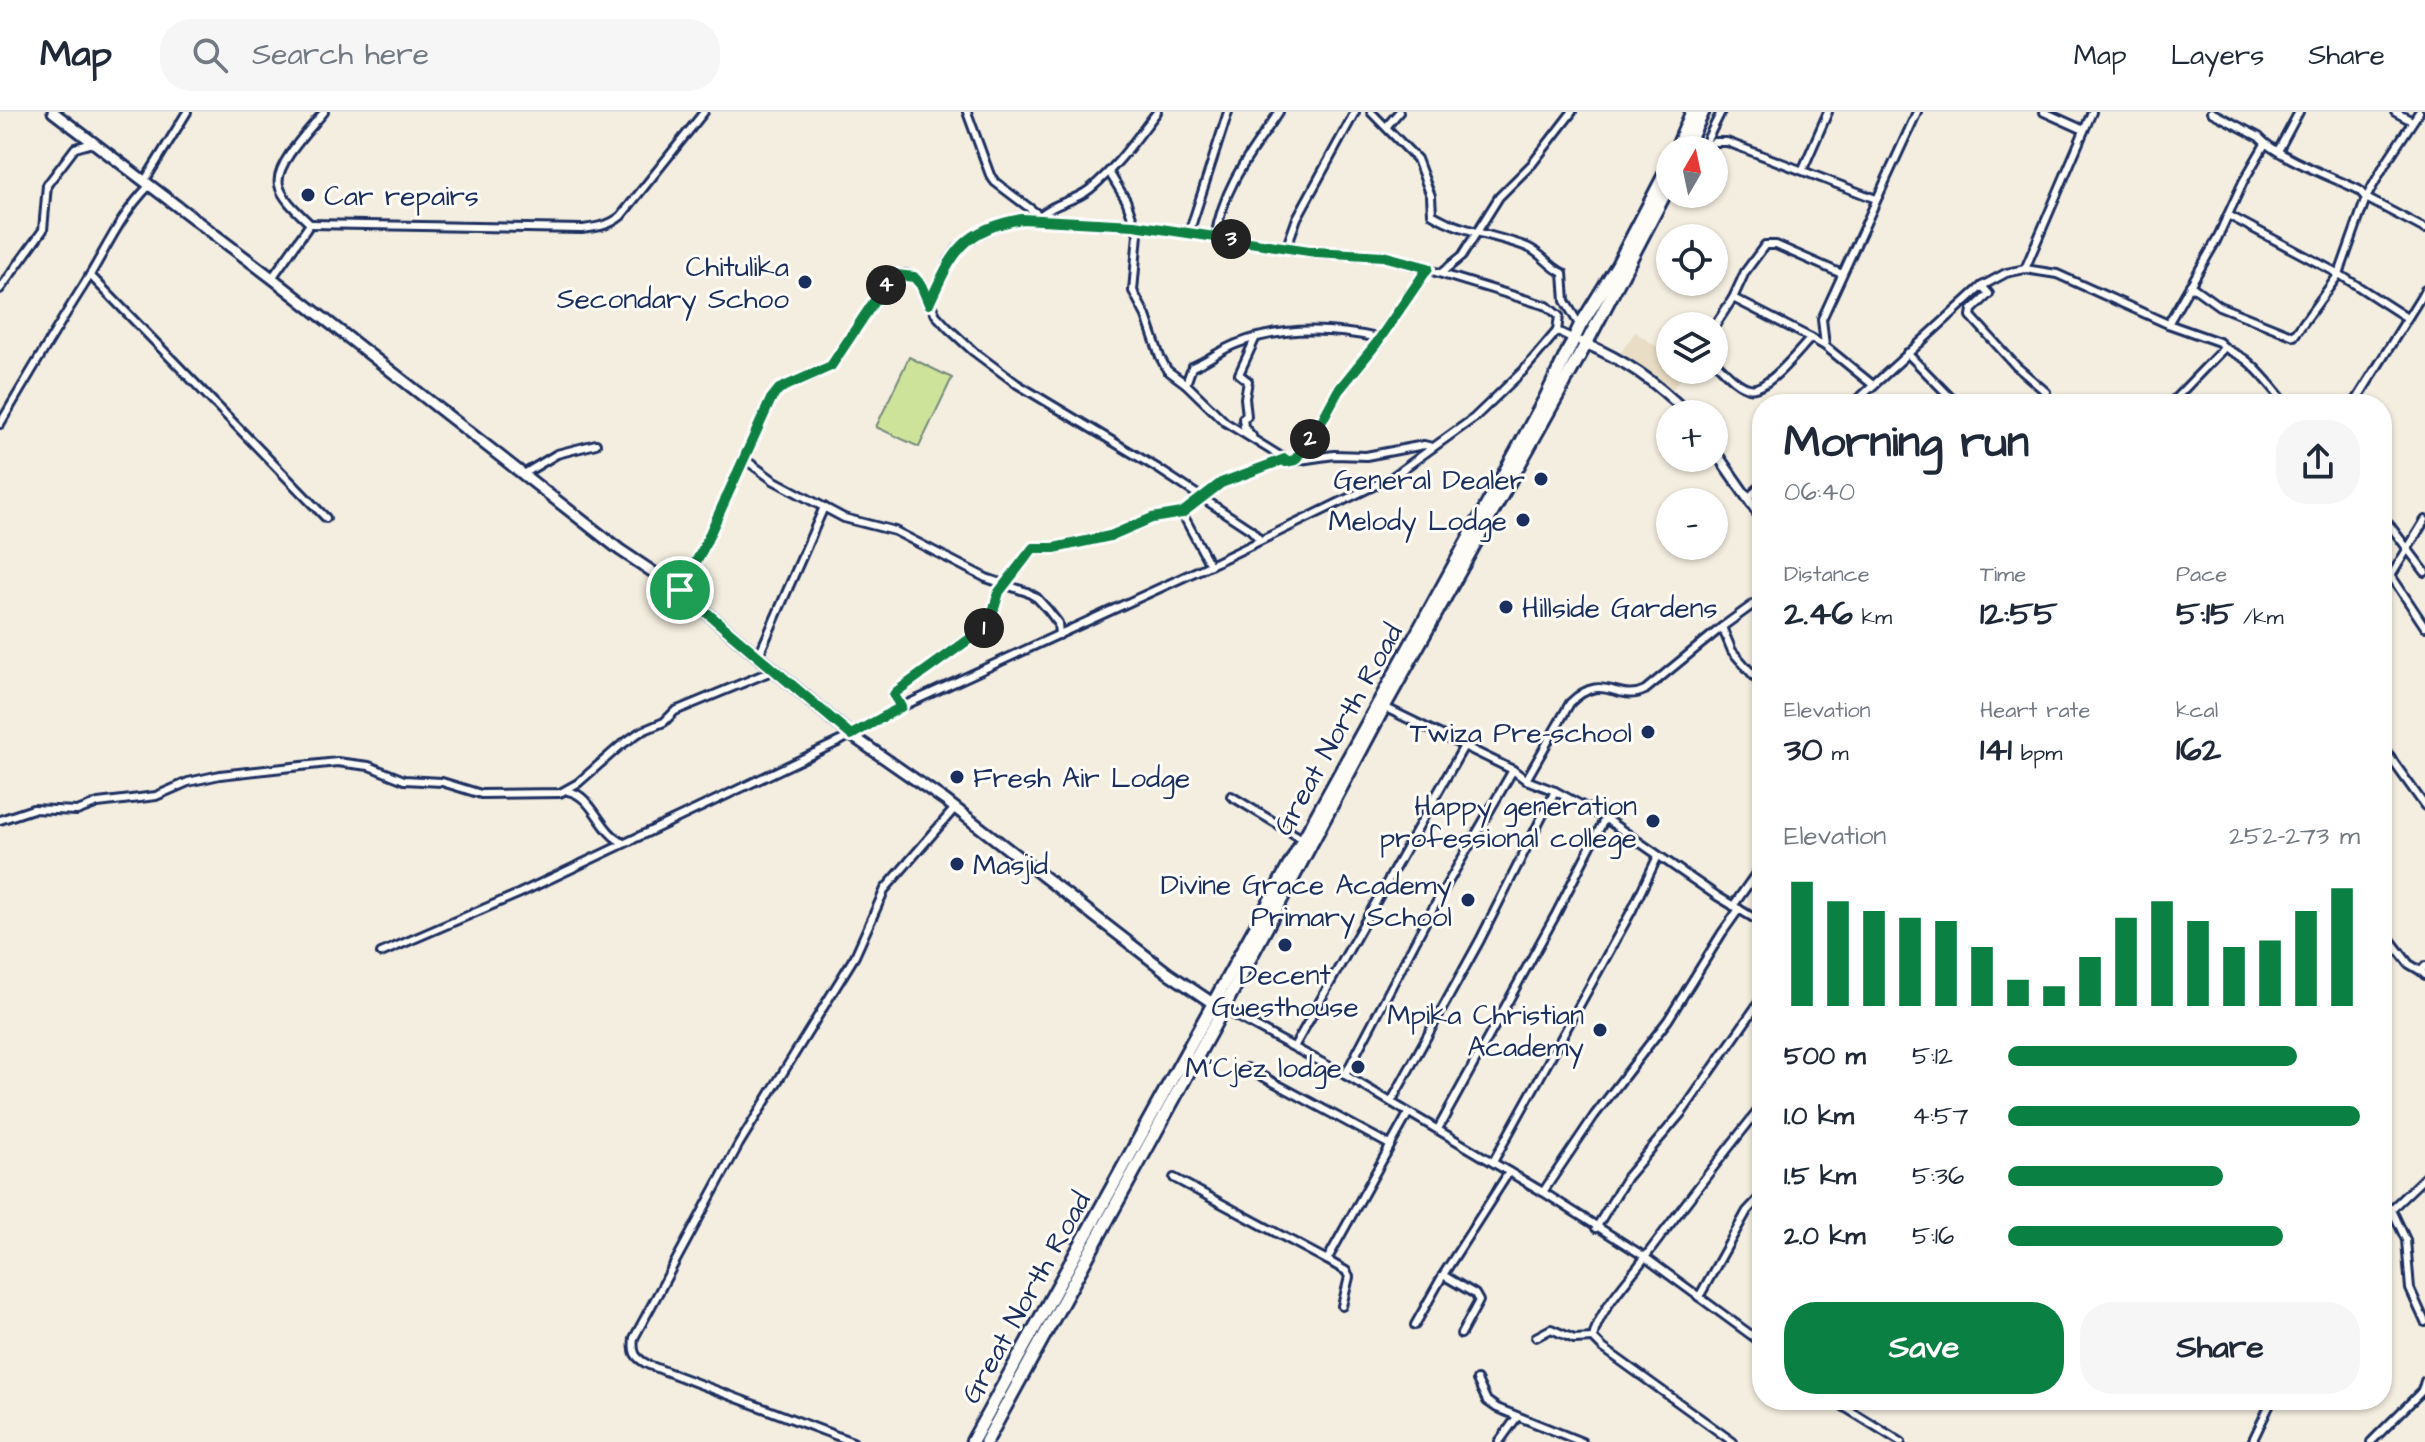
<!DOCTYPE html>
<meta charset="utf-8">
<style>
body{margin:0;font-family:"Architects Daughter",sans-serif;background:#f6f6f7;color:#1f2937;height:100vh;display:flex;flex-direction:column;font-size:30px;white-space:nowrap}
*{box-sizing:border-box;margin:0}
p{font-size:26px;color:#747a83}
.icon{flex:none;width:44px;height:44px;fill:none;stroke:currentColor;stroke-width:2;stroke-linecap:round;stroke-linejoin:round}
.map{position:relative;flex:1;overflow:hidden}
.panel{position:absolute;left:1752px;top:282px;width:640px;height:1016px;display:flex;flex-direction:column;background:#fff;border-radius:32px;box-shadow:0 2px 6px #0004}
.panel>*{flex:none}
.needle{width:52px;rotate:9deg}
.controls{position:absolute;left:1656px;top:24px;display:grid;gap:16px}
.controls a{display:grid;place-items:center;width:72px;height:72px;border-radius:50%;background:#fff;box-shadow:0 2px 6px #0004;font-size:40px}
.pin{position:absolute;display:grid;place-items:center;width:68px;height:68px;color:#fff;margin:-34px;border:4px solid #fff;border-radius:50%;box-shadow:0 2px 8px #0007}
.km{position:absolute;width:40px;height:40px;margin:-20px;border-radius:50%;background:#222;color:#fff;font-size:22px;line-height:40px;text-align:center}
.round{display:grid;place-items:center;flex:none;width:84px;height:84px;border-radius:32px;background:#f6f6f7}
.overview{display:flex;align-items:center;justify-content:space-between;height:136px;padding:0 32px}
h1{font-size:44px;font-weight:800;line-height:60px}
.figures{display:grid;grid-template-columns:repeat(3,1fr);gap:12px;height:136px;padding:8px 32px}
.figures div{display:grid;align-content:center}
.figures b{font-size:34px;font-weight:800}
.figures small{font-size:22px;font-weight:400}
.figures p{font-size:22px}
.chart{height:224px;padding:16px 32px}
.chart p{display:flex;justify-content:space-between}
.chart svg{width:100%;height:144px;margin-top:8px;stroke:#0b8043;stroke-width:6}
.cta{display:flex;gap:16px;margin-top:auto;padding:16px 32px}
.cta a{flex:1;height:92px;border-radius:32px;background:#0b8043;color:#fff;font-size:32px;font-weight:800;line-height:92px;text-align:center}
.cta a+a{background:#f6f6f7;color:#1f2937}
ul{padding:0 32px;list-style:none;font-size:26px}
li{display:grid;grid-template-columns:128px 96px 1fr;align-items:center;height:60px}
li i{height:20px;border-radius:10px;background:#0b8043}
header{display:flex;align-items:center;gap:48px;box-sizing:border-box;height:112px;padding:0 40px;background:#fff;border-bottom:2px solid #e0e1e3}
header strong{font-size:38px}
nav{display:flex;gap:44px;margin-inline-start:auto;font-size:28px}
.search{width:560px;height:72px;background:#f6f6f7;display:flex;align-items:center;gap:20px;box-sizing:border-box;padding:0 28px;border-radius:32px;color:#747a83;font-size:30px}
.map>svg:first-child{display:block}
</style>
<header>
<strong>Map</strong>
<div class="search"><svg class="icon" aria-label="search" viewBox="0 0 24 24"><circle cx="10" cy="10" r="6"/><path d="M15 15l6 6"/></svg>Search here</div>
<nav><a>Map</a><a>Layers</a><a>Share</a></nav>
</header>
<div class="map">
<svg width="2425" height="1330" viewBox="0 0 2425 1330">
<rect width="100%" height="100%" fill="#f4eee0"/>
<filter id="ink" filterUnits="userSpaceOnUse"><feTurbulence type="fractalNoise" baseFrequency=".0125" numOctaves="2"/><feDisplacementMap in="SourceGraphic" scale="16" xChannelSelector="R" yChannelSelector="G"/><feConvolveMatrix kernelMatrix="1 2 1 2 8 2 1 2 1" color-interpolation-filters="sRGB"/></filter>
<g filter="url(#ink)">
<path fill="#eaddc5" d="M 1635,220 L 1670,243 L 1670,258 L 1686,258 L 1673,277 L 1621,240 Z"/>
<path fill="#cde399" stroke="#74897c" stroke-width="2" d="M 909,245 L 952,266 L 919,335 L 876,315 Z"/>
<g fill="none" stroke-linecap="round" stroke-linejoin="round">
<defs>
<g id="street">
<path d="M 967,0 L 990,63 L 995,70 L 1040,104"/>
<path d="M 1371,0 L 1417,47 L 1431,84 L 1432,102 C 1461,120 1496,123 1527,135 C 1542,141 1549,155 1563,161 L 1565,189 L 1580,214"/>
<path d="M 2044,0 L 2084,18"/>
<path d="M 2211,0 L 2259,25 C 2275,44 2334,66 2359,78 L 2366,86 L 2425,117"/>
<path d="M 2395,0 L 2412,9"/>
<path d="M 1387,14 L 1399,0"/>
<path d="M 1702,38 L 1714,30 L 1727,30 L 1876,87"/>
<path d="M 1702,38 L 1721,0"/>
<path d="M 2278,39 L 2299,0"/>
<path d="M 1803,57 L 1828,0"/>
<path d="M 1109,60 L 1126,88 L 1138,122 L 1133,179 L 1146,204 L 1160,245 L 1167,258 L 1186,272 L 1225,310 L 1285,347"/>
<path d="M 144,70 L 187,0"/>
<path d="M 2228,103 L 2339,162 L 2407,206"/>
<path d="M 1040,104 C 1055,90 1074,90 1090,77 C 1117,55 1136,27 1157,0"/>
<path d="M 310,112 L 582,117 C 597,115 609,114 621,104 L 704,0"/>
<path d="M 1189,121 L 1228,0"/>
<path d="M 1215,126 C 1224,72 1250,43 1279,0"/>
<path d="M 1287,134 L 1297,106 L 1355,0"/>
<path d="M 2025,157 L 2092,0"/>
<path d="M 1441,161 L 1462,144 L 1499,85 L 1532,52 L 1572,0"/>
<path d="M 90,163 L 326,406"/>
<path d="M 272,166 L 310,112 C 300,102 282,87 279,73 C 274,53 311,16 324,0"/>
<path d="M 2190,173 L 2219,194 L 2294,224 L 2339,162 L 2366,86 L 2385,52 L 2419,0"/>
<path d="M 1982,174 L 1989,182 L 1972,198 L 1971,204 L 2016,254 L 2046,280 L 2045,292"/>
<path d="M 0,177 L 43,118 L 47,73 L 75,36 L 93,31"/>
<path d="M 1733,186 L 1811,226"/>
<path d="M 929,192 L 949,149 L 958,136 L 979,122 L 1009,109 L 1022,107 L 1134,113 L 1316,140 L 1383,144 L 1547,194 L 1559,204 L 1557,219"/>
<path d="M 2168,212 L 2216,129 L 2243,70 L 2265,32"/>
<path d="M 1714,215 L 1733,186 L 1745,160 L 1765,133 L 1776,133 L 1842,162"/>
<path d="M 1907,241 L 1957,292"/>
<path d="M 1714,249 C 1724,258 1736,273 1749,276 C 1766,281 1798,239 1811,226 L 1825,234"/>
<path d="M 1186,272 L 1192,255 C 1208,249 1220,238 1236,232 C 1282,214 1331,216 1378,226"/>
<path d="M 1873,273 L 1825,234 L 1822,207 L 1917,0"/>
<path d="M 1853,292 L 1982,174 L 2006,161 L 2025,157 L 2057,162 L 2168,212 L 2219,230 C 2226,239 2237,241 2246,248 C 2261,260 2274,277 2286,292"/>
<path d="M 2170,292 L 2224,236"/>
<path d="M 2354,292 L 2425,178"/>
<path d="M 0,312 C 28,265 55,218 84,173 C 106,138 120,103 149,74"/>
<path d="M 1252,324 L 1244,315 L 1243,306 L 1247,304 L 1245,286 L 1248,269 L 1239,262 L 1255,227"/>
<path d="M 743,346 L 773,368 L 844,406 L 895,419 L 986,466 L 1027,480 L 1037,486 L 1048,498 L 1058,511 L 1059,523"/>
<path d="M 1295,348 L 1318,316 L 1338,279 L 1376,232 L 1428,156"/>
<path d="M 522,363 L 557,342 L 596,332"/>
<path d="M 1748,386 L 1762,373"/>
<path d="M 1182,401 L 1210,453"/>
<path d="M 2382,403 L 2425,460"/>
<path d="M 2382,450 L 2425,515"/>
<path d="M 2382,473 L 2391,464 L 2425,408"/>
<path d="M 680,478 L 702,439 L 771,287 L 779,277 L 831,254 L 881,179 L 897,163 L 906,162 L 914,165 L 921,173 L 936,203 L 948,216 L 973,239 L 1017,272 L 1157,356 L 1251,418 L 1260,428"/>
<path d="M 1722,515 L 1732,539 L 1762,573"/>
<path d="M 758,545 L 824,395"/>
<path d="M 901,595 L 894,583 L 896,580 L 989,513 L 999,480 L 1033,436 L 1054,436 L 1110,424 L 1152,406 L 1182,401 L 1221,371 L 1285,347 L 1286,350 L 1334,343 L 1366,344 L 1424,333 L 1432,335"/>
<path d="M 1384,595 L 1513,658 L 1526,668 L 1555,679 L 1603,705 L 1717,784 L 1762,811"/>
<path d="M 2382,634 L 2425,694"/>
<path d="M 1526,668 L 1570,591 C 1603,558 1617,592 1645,578 L 1722,515 L 1762,486"/>
<path d="M 568,679 C 594,684 599,720 624,731"/>
<path d="M 1231,684 L 1304,728"/>
<path d="M 0,708 L 33,697 L 77,699 L 98,691 L 156,684 L 188,670 L 220,663 L 337,650 L 369,654 L 404,668 L 442,670 L 481,682 L 560,681 L 578,671 L 620,634 L 640,620 L 664,610 L 675,599 L 774,558"/>
<path d="M 1733,794 L 1762,753"/>
<path d="M 2382,817 L 2409,852 L 2421,859"/>
<path d="M 381,841 L 518,782 L 840,629 L 901,595 L 1210,453 L 1392,365 L 1474,306 L 1524,258 L 1557,219 L 1574,227"/>
<path d="M 2425,854 L 2421,859 L 2425,863"/>
<path d="M 1223,897 L 1345,963 L 1543,1080 L 1642,1143 L 1762,1231"/>
<path d="M 1294,935 L 1464,634"/>
<path d="M 1247,956 L 1390,1033"/>
<path d="M 1345,963 L 1427,807 L 1513,658"/>
<path d="M 1391,990 L 1480,828 L 1555,679"/>
<path d="M 1438,1017 L 1555,804 L 1605,706"/>
<path d="M 1493,1050 L 1632,798 L 1658,744"/>
<path d="M 1174,1066 L 1327,1148 L 1408,1002"/>
<path d="M 1543,1080 L 1594,1004 L 1668,908 L 1722,821 L 1739,797"/>
<path d="M 2391,1096 L 2406,1128 L 2410,1177 L 2425,1210"/>
<path d="M 2382,1106 L 2425,1065"/>
<path d="M 1596,1116 L 1627,1065 L 1683,999 L 1762,886"/>
<path d="M 1327,1148 L 1346,1159 L 1349,1165 L 1342,1194"/>
<path d="M 1443,1163 L 1475,1182 L 1479,1189 L 1461,1222"/>
<path d="M 1699,1185 L 1747,1099 L 1762,1083"/>
<path d="M 1415,1213 L 1443,1163 L 1509,1060"/>
<path d="M 1536,1225 L 1551,1217 L 1574,1227 L 1593,1226"/>
<path d="M 1477,1268 L 1487,1289 L 1497,1296 L 1582,1330"/>
<path d="M 1833,1288 L 1901,1330"/>
<path d="M 853,1330 L 649,1253 C 635,1246 632,1241 634,1226 L 739,1032 L 855,844 L 885,777 L 955,696"/>
<path d="M 1499,1330 L 1517,1305"/>
<path d="M 1733,1330 L 1603,1236 L 1593,1226 C 1597,1201 1628,1168 1643,1148 C 1682,1096 1721,1044 1762,994"/>
<path d="M 2252,1330 L 2272,1288"/>
<path d="M 2371,1330 L 2422,1279 L 2425,1269"/>
</g>
<g id="secondary">
<path d="M 1582,230 C 1626,249 1654,268 1688,302"/>
<path d="M 1714,338 L 1762,407"/>
</g>
<path id="primary" d="M 53,0 L 272,166 L 620,438 L 680,478 L 851,623 L 946,689 L 1168,861 L 1217,894"/>
<g id="highway">
<path d="M 1676,38 L 1692,0"/>
<path d="M 1685,38 L 1703,0"/>
<path d="M 972,1330 L 1427,503 L 1546,285 L 1580,214 L 1617,154 L 1670,52"/>
<path d="M 986,1330 L 1223,897 L 1384,595 L 1586,232 L 1670,72"/>
</g>
</defs>
<use href="#street" stroke="#1b2f5e" stroke-width="12"/>
<use href="#secondary" stroke="#1b2f5e" stroke-width="14"/>
<use href="#primary" stroke="#1b2f5e" stroke-width="15"/>
<use href="#highway" stroke="#1b2f5e" stroke-width="17"/>
<use href="#street" stroke="#fdfcf7" stroke-width="6"/>
<use href="#secondary" stroke="#fdfcf7" stroke-width="8"/>
<use href="#primary" stroke="#fdfcf7" stroke-width="9"/>
<use href="#highway" stroke="#fdfcf7" stroke-width="11"/>
</g>
</g>
<g fill="none" stroke-linecap="round" stroke-linejoin="round" filter="url(#ink)">
<defs>
<path id="route" d="M 1022,107 L 1134,113 L 1316,140 L 1383,144 L 1428,156 L 1376,232 L 1338,279 L 1318,316 L 1295,348 L 1286,350 L 1285,347 L 1221,371 L 1182,401 L 1152,406 L 1110,424 L 1054,436 L 1033,436 L 999,480 L 989,513 L 896,580 L 894,583 L 901,595 L 851,623 L 680,478 L 702,439 L 771,287 L 779,277 L 831,254 L 881,179 L 897,163 L 914,165 L 921,173 L 929,192 C 952,142 962,117 1022,107 Z"/>
</defs>
<use href="#route" stroke="#fff" stroke-width="16"/>
<use href="#route" stroke="#0b8043" stroke-width="10"/>
</g>
<g fill="#1b2f5e" stroke="#fdfcf7" stroke-width="3">
<circle cx="308" cy="83" r="8"/>
<circle cx="805" cy="170" r="8"/>
<circle cx="1541" cy="367" r="8"/>
<circle cx="1523" cy="408" r="8"/>
<circle cx="1506" cy="495" r="8"/>
<circle cx="1648" cy="620" r="8"/>
<circle cx="957" cy="665" r="8"/>
<circle cx="1653" cy="709" r="8"/>
<circle cx="957" cy="752" r="8"/>
<circle cx="1468" cy="788" r="8"/>
<circle cx="1285" cy="833" r="8"/>
<circle cx="1600" cy="918" r="8"/>
<circle cx="1358" cy="955" r="8"/>
</g>
<g text-anchor="middle" stroke-width="6" stroke-linejoin="round" paint-order="stroke">
<g font-size="28" fill="#1b2f5e" stroke="#fdfcf7" text-anchor="end">
<text x="324" y="93" text-anchor="start">Car repairs</text>
<text x="789" y="164">Chitulika<tspan x="789" dy="32">Secondary Schoo</tspan></text>
<text x="1525" y="377">General Dealer</text>
<text x="1507" y="418">Melody Lodge</text>
<text x="1522" y="505" text-anchor="start">Hillside Gardens</text>
<text x="1632" y="630">Twiza Pre-school</text>
<text x="973" y="675" text-anchor="start">Fresh Air Lodge</text>
<text x="1637" y="703">Happy generation<tspan x="1637" dy="32">professional college</tspan></text>
<text x="973" y="762" text-anchor="start">Masjid</text>
<text x="1452" y="782">Divine Grace Academy<tspan x="1452" dy="32">Primary School</tspan></text>
<text x="1285" y="872" text-anchor="middle">Decent<tspan x="1285" dy="32">Guesthouse</tspan></text>
<text x="1584" y="912">Mpika Christian<tspan x="1584" dy="32">Academy</tspan></text>
<text x="1342" y="965">M'Cjez lodge</text>
</g>
<g font-size="28" fill="#1b2f5e" stroke="#fdfcf7">
<text transform="translate(1337 617) rotate(-61)" y="10">Great North Road</text>
<text transform="translate(1025 1185) rotate(-61)" y="10">Great North Road</text>
</g>
</g>
</svg>
<div class="controls">
<a><svg class="needle" viewBox="-14 -14 28 28"><path d="M0-13l5 13h-10z" fill="#e53935"/><path d="M0 13l5-13h-10z" fill="#747a83"/></svg></a>
<a><svg class="icon" aria-label="locate" viewBox="0 0 24 24"><circle cx="12" cy="12" r="6"/><path d="M12 2v4M12 18v4M2 12h4M18 12h4"/></svg></a>
<a><svg class="icon" aria-label="layers" viewBox="0 0 24 24"><path d="M12 4l9 5-9 5-9-5zM3 14l9 5 9-5"/></svg></a>
<a>+</a>
<a>−</a>
</div>
<div class="pin" style="left:680px;top:478px;background:#1e9e55"><svg class="icon" aria-label="arrive" viewBox="0 0 24 24"><path d="M6 21V4h12l-3 4 3 4H6"/></svg></div>
<b class="km" style="left:984px;top:516px">1</b>
<b class="km" style="left:1310px;top:327px">2</b>
<b class="km" style="left:1231px;top:127px">3</b>
<b class="km" style="left:886px;top:173px">4</b>
<section class="panel">
<div class="overview"><div><h1>Morning run</h1><p>06:40</p></div><a class="round"><svg class="icon" aria-label="share" viewBox="0 0 24 24"><path d="M12 15V3M7 8l5-5 5 5M5 13v7h14v-7"/></svg></a></div>
<div class="figures">
<div><p>Distance</p><b>2.46<small> km</small></b></div>
<div><p>Time</p><b>12:55</b></div>
<div><p>Pace</p><b>5:15<small> /km</small></b></div>
</div>
<div class="figures">
<div><p>Elevation</p><b>30<small> m</small></b></div>
<div><p>Heart rate</p><b>141<small> bpm</small></b></div>
<div><p>kcal</p><b>162</b></div>
</div>
<div class="chart"><p><span>Elevation</span>252–273 m</p>
<svg viewBox="0 0 160 44" preserveAspectRatio="none"><path d="M5 44V6M15 44V12M25 44V15M35 44V17M45 44V18M55 44V26M65 44V36M75 44V38M85 44V29M95 44V17M105 44V12M115 44V18M125 44V26M135 44V24M145 44V15M155 44V8"/></svg>
</div>
<ul>
<li><b>500 m</b>5:12<i style="width:82%"></i></li>
<li><b>1.0 km</b>4:57<i style="width:100%"></i></li>
<li><b>1.5 km</b>5:36<i style="width:61%"></i></li>
<li><b>2.0 km</b>5:16<i style="width:78%"></i></li>
</ul>
<div class="cta"><a>Save</a><a>Share</a></div>
</section>
</div>
